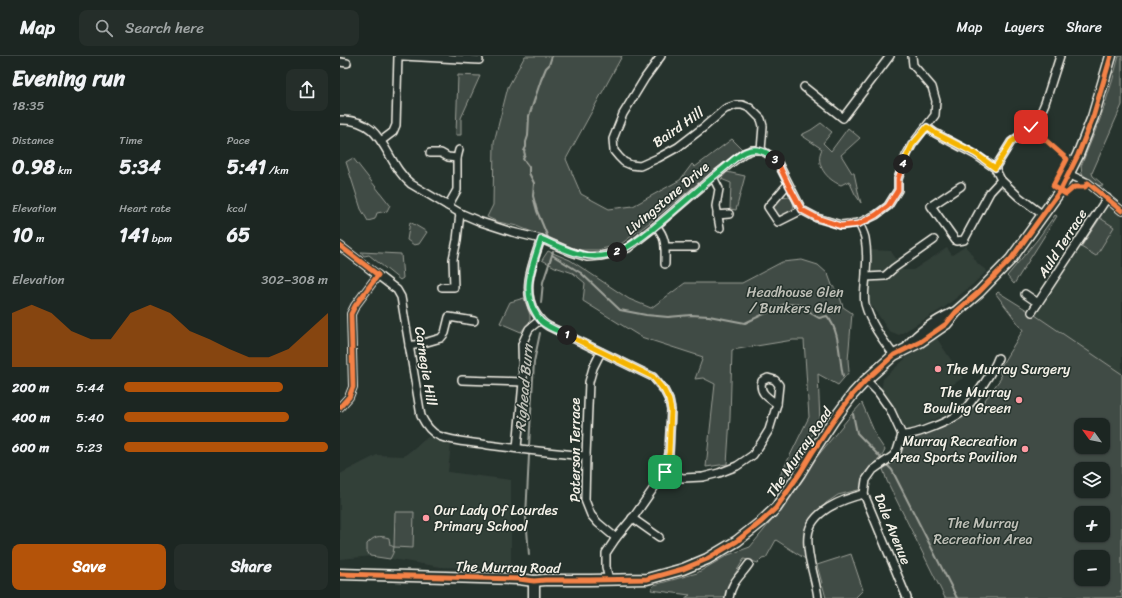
<!DOCTYPE html>
<meta charset="utf-8">
<style>
body{margin:0;font-family:Sriracha,sans-serif;background:#252e2a;color:#f1f3f6;height:100vh;display:flex;flex-direction:column;font-size:15px;white-space:nowrap}
*{box-sizing:border-box;margin:0}
p{font-size:13px;color:#a0a5a5}
.icon{flex:none;width:22px;height:22px;fill:none;stroke:currentColor;stroke-width:2;stroke-linecap:round;stroke-linejoin:round}
.map{position:relative;flex:1;overflow:hidden}
.side{display:flex;flex-direction:column;background:#1c2622;width:340px}
.side>*{flex:none}
.needle{width:26px;rotate:303deg}
.controls{position:absolute;left:734px;top:362px;display:grid;gap:8px}
.controls a{display:grid;place-items:center;width:36px;height:36px;border-radius:8px;background:#1c2622;box-shadow:0 1px 3px #0004,0 0 0 1px #3a4340;font-size:20px}
.pin{position:absolute;display:grid;place-items:center;width:34px;height:34px;color:#fff;margin:-17px;border-radius:8px;box-shadow:0 2px 6px #0006}
.km{position:absolute;width:20px;height:20px;margin:-10px;border-radius:50%;background:#222;color:#fff;font-size:11px;line-height:20px;text-align:center}
.round{display:grid;place-items:center;flex:none;width:42px;height:42px;border-radius:8px;background:#252e2a}
.headline{display:flex;align-items:center;justify-content:space-between;height:68px;padding:0 12px}
h1{font-size:22px;font-weight:700;line-height:30px}
.figures{display:grid;grid-template-columns:repeat(3,1fr);gap:6px;height:68px;padding:4px 12px}
.figures div{display:grid;align-content:center}
.figures b{font-size:20px;font-weight:700}
.figures small{font-size:11px;font-weight:400}
.figures p{font-size:11px}
.chart{height:112px;padding:8px 12px}
.chart p{display:flex;justify-content:space-between}
.chart svg{width:100%;height:72px;margin-top:4px;fill:#b45309;opacity:.7}
.cta{display:flex;gap:8px;margin-top:auto;padding:8px 12px}
.cta a{flex:1;height:46px;border-radius:8px;background:#b45309;color:#fff;font-size:16px;font-weight:700;line-height:46px;text-align:center}
.cta a+a{background:#252e2a;color:#f1f3f6}
ul{padding:0 12px;list-style:none;font-size:13px}
li{display:grid;grid-template-columns:64px 48px 1fr;align-items:center;height:30px}
li i{height:10px;border-radius:5px;background:#b45309}
header{display:flex;align-items:center;gap:24px;box-sizing:border-box;height:56px;padding:0 20px;background:#1c2622;border-bottom:1px solid #3a4340}
header strong{font-size:19px}
nav{display:flex;gap:22px;margin-inline-start:auto;font-size:14px}
.search{width:280px;height:36px;background:#252e2a;display:flex;align-items:center;gap:10px;box-sizing:border-box;padding:0 14px;border-radius:8px;color:#a0a5a5;font-size:15px}
main{display:flex;flex:1;min-height:0}
.map>svg:first-child{display:block}
</style>
<header>
<strong>Map</strong>
<div class="search"><svg class="icon" aria-label="search" viewBox="0 0 24 24"><circle cx="10" cy="10" r="6"/><path d="M15 15l6 6"/></svg>Search here</div>
<nav><a>Map</a><a>Layers</a><a>Share</a></nav>
</header>
<main>
<section class="side">
<div class="headline"><div><h1>Evening run</h1><p>18:35</p></div><a class="round"><svg class="icon" aria-label="share" viewBox="0 0 24 24"><path d="M12 15V3M7 8l5-5 5 5M5 13v7h14v-7"/></svg></a></div>
<div class="figures">
<div><p>Distance</p><b>0.98<small> km</small></b></div>
<div><p>Time</p><b>5:34</b></div>
<div><p>Pace</p><b>5:41<small> /km</small></b></div>
</div>
<div class="figures">
<div><p>Elevation</p><b>10<small> m</small></b></div>
<div><p>Heart rate</p><b>141<small> bpm</small></b></div>
<div><p>kcal</p><b>65</b></div>
</div>
<div class="chart"><p><span>Elevation</span>302–308 m</p>
<svg viewBox="0 0 160 44" preserveAspectRatio="none"><path d="M0 44V11L10 6L20 11L30 22L40 27L50 27L60 11L70 6L80 11L90 22L100 27L110 33L120 38L130 38L140 33L150 22L160 11V44z"/></svg>
</div>
<ul>
<li><b>200 m</b>5:44<i style="width:78%"></i></li>
<li><b>400 m</b>5:40<i style="width:81%"></i></li>
<li><b>600 m</b>5:23<i style="width:100%"></i></li>
</ul>
<div class="cta"><a>Save</a><a>Share</a></div>
</section>
<div class="map">
<svg width="782" height="542" viewBox="0 0 782 542">
<rect width="100%" height="100%" fill="#26332d"/>
<filter id="ink" filterUnits="userSpaceOnUse"><feTurbulence type="fractalNoise" baseFrequency=".025" numOctaves="2"/><feDisplacementMap in="SourceGraphic" scale="8" xChannelSelector="R" yChannelSelector="G"/><feConvolveMatrix kernelMatrix="1 2 1 2 8 2 1 2 1" color-interpolation-filters="sRGB"/></filter>
<g filter="url(#ink)">
<g fill="#333f39">
<path d="M 767,148 L 782,162 L 782,318 L 695,259 Z"/>
<path d="M 626,190 L 638,208 L 647,215 L 632,229 L 605,251 L 559,279 L 549,275 L 533,251 L 530,251 L 529,229 L 529,194 L 551,195 L 563,214 L 573,214 L 607,192 L 612,199 Z"/>
<path d="M 596,281 L 623,322 L 604,334 L 617,354 L 569,374 L 562,371 L 555,354 L 541,335 L 543,323 L 566,302 Z"/>
<path d="M 88,381 L 111,388 L 108,416 L 171,424 L 171,513 L 101,511 L 33,500 L 0,503 L 0,418 L 37,399 L 64,400 Z"/>
</g>
<g fill="#414b45" stroke="#9a9e96" fill-rule="evenodd">
<path d="M 185,0 L 282,0 L 226,103 L 241,138 L 269,153 L 293,150 L 340,124 L 352,108 L 355,111 L 392,83 L 402,93 L 357,128 L 309,167 L 281,188 L 258,194 L 238,194 L 177,170 L 158,166 L 147,161 L 153,149 L 154,86 L 168,31 Z"/>
<path d="M 779,0 L 782,0 L 782,49 L 752,117 L 753,120 L 761,127 L 763,130 L 757,129 L 742,118 L 741,110 L 760,63 L 772,26 Z"/>
<path d="M 118,19 L 140,20 L 121,62 L 121,79 L 116,79 Z"/>
<path d="M 481,67 L 492,76 L 483,87 L 491,95 L 508,72 L 520,82 L 501,99 L 512,117 L 514,117 L 519,140 L 521,147 L 515,138 L 509,125 L 501,129 C 487,124 474,108 482,93 L 461,79 L 471,74 Z"/>
<path d="M 13,102 L 50,149 L 47,155 L 37,157 L 35,163 L 28,165 L 21,153 L 6,106 Z"/>
<path d="M 387,116 L 405,120 L 396,154 L 390,153 L 391,127 L 381,123 Z"/>
<path d="M 441,140 L 449,141 C 451,143 453,145 453,147 C 456,156 445,161 438,160 C 431,151 433,148 441,140 Z"/>
<path d="M 715,159 L 717,160 L 674,228 L 667,220 L 697,184 Z"/>
<path d="M 760,162 L 774,171 L 756,200 L 741,191 Z"/>
<path d="M 70,166 L 87,176 L 79,188 L 74,189 L 67,184 Z"/>
<path d="M 208,195 L 230,204 L 289,243 L 311,252 L 345,227 L 402,227 L 442,206 L 462,204 L 478,209 L 488,218 L 492,229 L 499,238 L 503,251 L 512,257 L 508,304 L 509,316 L 498,329 L 478,318 L 480,366 L 441,428 L 437,426 L 469,361 L 464,284 L 453,284 L 392,294 L 390,362 L 387,408 L 366,411 L 375,328 L 363,322 L 355,323 L 363,301 L 301,281 L 243,245 L 245,227 L 233,217 L 215,211 L 202,204 Z"/>
<path d="M 21,196 L 61,198 L 63,222 L 60,224 L 29,199 L 24,200 Z"/>
<path d="M 658,236 L 695,259 L 782,318 L 782,535 L 780,535 L 782,539 L 782,542 L 605,542 L 547,425 L 543,413 L 554,406 L 564,385 L 622,362 L 637,346 L 642,348 L 661,322 L 659,313 L 683,274 L 656,238 ZM 741,369 L 763,369 L 763,391 L 741,391 ZM 741,413 L 763,413 L 763,435 L 741,435 ZM 741,457 L 763,457 L 763,479 L 741,479 ZM 741,501 L 763,501 L 763,523 L 741,523 Z"/>
<path d="M 184,242 L 190,259 L 190,265 L 181,276 L 160,267 L 170,246 Z"/>
<path d="M 522,347 L 537,382 L 545,394 C 542,405 527,409 523,421 C 522,424 522,429 522,433 L 498,439 L 486,447 L 472,463 L 466,472 L 467,504 L 436,484 L 426,502 L 422,503 L 418,507 L 404,503 C 398,513 386,530 387,542 L 345,542 L 350,539 L 311,534 L 314,529 L 357,517 L 388,499 L 410,491 L 438,457 L 476,402 L 511,359 Z"/>
<path d="M 55,456 L 74,456 L 73,492 L 54,491 L 53,497 L 50,503 L 30,500 L 27,495 L 27,488 C 34,480 39,479 49,482 L 50,489 L 54,491 Z"/>
<path d="M 511,498 L 523,534 L 515,542 L 486,542 L 477,509 Z"/>
</g>
<g fill="none" stroke-linecap="round" stroke-linejoin="round">
<g stroke="#9fa39b" stroke-width="2">
<path d="M 209,184 L 197,155 L 193,140 L 194,127 L 189,117 L 189,111 L 183,103 L 185,99 L 184,95 L 186,91 L 186,86 L 188,80 L 189,60 L 201,24 L 206,12 L 209,9 L 212,0"/>
<path d="M 213,196 L 212,199 L 241,217 L 280,254 L 306,259 L 328,261 L 351,259 L 369,260 L 405,267 L 445,248 L 464,249 L 472,258 L 479,262 L 487,260 C 500,274 499,302 503,320"/>
<path d="M 201,247 L 203,226 L 212,199"/>
<path d="M 513,358 L 517,377 L 541,402"/>
<path d="M 189,389 L 194,306 L 200,277"/>
<path d="M 548,410 L 552,414 L 617,542"/>
<path d="M 189,499 L 186,461 L 189,399"/>
</g>
<defs>
<g id="street">
<path d="M 62,0 L 139,4"/>
<path d="M 321,0 L 305,22 L 283,58 L 273,83 L 274,95 L 279,101 L 284,106 L 291,109 L 300,110 L 318,102 L 338,91 L 364,71 L 385,53 L 396,49 L 402,49 L 410,52 L 421,63 L 423,70 L 421,94"/>
<path d="M 0,6 L 7,7"/>
<path d="M 464,31 L 503,62 L 550,0"/>
<path d="M 0,64 C 45,62 44,106 71,128 L 120,157 L 141,166 L 172,176 L 201,183 L 231,196 L 247,201 L 260,200 L 274,197 L 288,192 L 316,170 L 373,121 L 404,97 L 412,94 L 421,94 L 431,100 L 438,107 L 462,154 L 477,162 L 501,169 L 519,167 L 536,159 L 548,150 L 558,134 L 558,123 L 566,100 L 572,89 L 595,59 L 596,45 L 592,31 L 573,9 L 572,0"/>
<path d="M 587,71 L 595,77 L 636,99 L 655,112 L 661,124 L 679,141 L 703,159"/>
<path d="M 41,85 L 53,76 L 56,69 L 58,0"/>
<path d="M 90,97 L 101,97 L 108,101 L 117,102"/>
<path d="M 655,112 L 671,86 L 696,68 L 705,47 L 720,0"/>
<path d="M 728,118 L 748,127 L 782,155"/>
<path d="M 373,121 L 379,133 L 376,150 L 380,172"/>
<path d="M 448,128 L 428,151 L 438,166 L 462,154"/>
<path d="M 621,130 L 591,150 L 616,185 L 624,184 L 650,136 L 661,124"/>
<path d="M 108,150 L 117,134 L 117,102 L 119,94"/>
<path d="M 377,159 L 389,158"/>
<path d="M 519,167 C 521,172 524,177 525,182 C 527,193 527,205 526,216 C 526,227 523,237 525,248 C 530,267 542,283 554,299"/>
<path d="M 316,170 C 327,182 325,192 325,208"/>
<path d="M 201,183 C 193,207 181,233 195,256 C 199,262 201,266 208,270 L 313,321 L 324,334 L 329,344 L 331,354 L 329,397 L 325,416 L 295,459 L 276,482 L 266,497 L 266,511 L 269,524"/>
<path d="M 0,190 L 57,234 L 61,241 L 81,360 C 85,368 90,376 99,380 C 114,386 132,386 148,389 C 180,393 213,397 246,400"/>
<path d="M 325,191 L 355,191"/>
<path d="M 526,221 L 545,220 L 554,212 L 594,184"/>
<path d="M 102,231 L 114,231 L 113,203 L 117,184 L 120,157"/>
<path d="M 685,238 L 698,247"/>
<path d="M 692,256 L 767,142"/>
<path d="M 69,290 L 80,288 L 101,282 L 105,277 L 109,261 L 134,265"/>
<path d="M 261,296 L 253,312 L 249,326 L 246,400 L 245,444 L 251,459 L 258,467 L 276,482"/>
<path d="M 428,322 L 435,324 L 439,329 L 437,348 C 429,342 418,337 422,325 Z"/>
<path d="M 122,324 L 183,326"/>
<path d="M 526,324 L 538,336 L 550,353 L 562,379"/>
<path d="M 0,351 L 9,341 L 13,331 L 11,258 L 15,250 L 38,219"/>
<path d="M 562,379 L 557,395 L 553,400 L 533,414 L 526,424 L 524,438 L 567,542"/>
<path d="M 562,379 C 574,380 613,364 622,356 C 632,347 654,314 658,302"/>
<path d="M 177,392 L 183,326 L 182,288 L 189,273 L 200,264"/>
<path d="M 325,416 L 343,422 L 363,421 L 379,417 L 397,410 L 413,399 L 421,387 L 429,374 L 437,348"/>
<path d="M 292,462 L 319,481"/>
<path d="M 389,542 C 391,526 401,520 409,508"/>
<path d="M 478,542 C 476,522 466,501 468,480 C 470,455 503,443 524,438"/>
</g>
<g id="secondary">
<path d="M 569,289 C 581,275 597,265 614,257"/>
<path d="M 0,518 L 179,523 L 194,525 L 205,524 L 250,524 L 307,523 L 343,513 L 367,503 L 397,485 L 421,466 L 436,452 L 460,417 L 472,397 L 493,365 L 513,338 L 526,324 L 554,299 L 580,286 L 606,268 L 616,256 L 639,236 L 671,203 L 720,135 L 738,99 L 753,61 L 771,0"/>
<path d="M 194,525 L 194,542"/>
</g>
</defs>
<use href="#street" stroke="#f4f1e8" stroke-width="10"/>
<use href="#secondary" stroke="#f4f1e8" stroke-width="13"/>
<use href="#street" stroke="#26332d" stroke-width="7"/>
<use href="#secondary" stroke="#26332d" stroke-width="10"/>
<defs>
<g id="cycleway">
<path d="M 691,71 L 727,103 L 713,130 L 726,138 L 734,131 L 745,131 L 748,127 L 782,155"/>
<path d="M 0,190 L 38,219 L 15,250 L 11,258 L 13,331 L 9,341 L 0,351"/>
<path d="M 0,518 L 179,523 L 194,525 L 205,524 L 250,524 L 307,523 L 343,513 L 367,503 L 397,485 L 421,466 L 436,452 L 460,417 L 472,397 L 493,365 L 513,338 L 526,324 L 554,299 L 580,286 L 606,268 L 616,256 L 639,236 L 671,203 L 720,135 L 738,99 L 753,61 L 771,0"/>
</g>
</defs>
<use href="#cycleway" stroke="#26332d" stroke-width="8"/>
<use href="#cycleway" stroke="#f48246" stroke-width="5"/>
</g>
</g>
<g fill="none" stroke-linecap="round" stroke-linejoin="round" filter="url(#ink)">
<defs>
<path id="split-1" d="M 227,279 L 313,321 L 324,334 L 329,344 L 331,354 L 329,397 L 325,416"/>
<path id="split-2" d="M 227,279 C 219,275 209,272 202,266 C 199,264 197,259 195,256 C 181,233 194,206 201,183 C 227,194 248,207 277,196"/>
<path id="split-3" d="M 277,196 C 289,192 299,183 310,175 C 335,155 358,133 383,113 C 389,108 397,100 405,96 C 416,91 427,95 435,104"/>
<path id="split-4" d="M 435,104 L 438,107 L 448,128 L 462,154 L 477,162 L 501,170 L 519,168 L 536,159 L 548,150 L 558,134 L 558,123 L 563,108"/>
<path id="split-5" d="M 563,108 L 572,89 L 587,71 L 595,77 L 636,98 L 655,112 L 671,86 L 691,71"/>
</defs>
<use href="#split-1" stroke="#fff" stroke-width="8"/>
<use href="#split-2" stroke="#fff" stroke-width="8"/>
<use href="#split-3" stroke="#fff" stroke-width="8"/>
<use href="#split-4" stroke="#fff" stroke-width="8"/>
<use href="#split-5" stroke="#fff" stroke-width="8"/>
<use href="#split-1" stroke="#f5b400" stroke-width="5"/>
<use href="#split-2" stroke="#22a559" stroke-width="5"/>
<use href="#split-3" stroke="#22a559" stroke-width="5"/>
<use href="#split-4" stroke="#f0652b" stroke-width="5"/>
<use href="#split-5" stroke="#f5b400" stroke-width="5"/>
</g>
<g fill="#ff9aa2" stroke="#26332d" stroke-width="1.5">
<circle cx="598" cy="313" r="4"/>
<circle cx="679" cy="344" r="4"/>
<circle cx="685" cy="393" r="4"/>
<circle cx="86" cy="462" r="4"/>
</g>
<g text-anchor="middle" stroke-width="3" stroke-linejoin="round" paint-order="stroke">
<g font-size="14" fill="#f4f1e8" stroke="#26332d">
<text transform="translate(338 71) rotate(-35)" y="5">Baird Hill</text>
<text transform="translate(327 142) rotate(-40)" y="5">Livingstone Drive</text>
<text transform="translate(722 187) rotate(-57)" y="5">Auld Terrace</text>
<text transform="translate(86 310) rotate(81)" y="5">Carnegie Hill</text>
<text transform="translate(235 394) rotate(-90)" y="5">Paterson Terrace</text>
<text transform="translate(459 396) rotate(-56)" y="5">The Murray Road</text>
<text transform="translate(553 473) rotate(68)" y="5">Dale Avenue</text>
<text transform="translate(168 511) rotate(1)" y="5">The Murray Road</text>
</g>
<g font-size="14" fill="#bebfb7" stroke="#26332d">
<text x="455" y="241">Headhouse Glen<tspan x="455" dy="16">/ Bunkers Glen</tspan></text>
<text x="643" y="472">The Murray<tspan x="643" dy="16">Recreation Area</tspan></text>
</g>
<g font-size="14" fill="#f4f1e8" stroke="#26332d" text-anchor="start">
<text x="606" y="318">The Murray Surgery</text>
<text x="671" y="341" text-anchor="end">The Murray<tspan x="671" dy="16">Bowling Green</tspan></text>
<text x="677" y="390" text-anchor="end">Murray Recreation<tspan x="677" dy="16">Area Sports Pavilion</tspan></text>
<text x="94" y="459">Our Lady Of Lourdes<tspan x="94" dy="16">Primary School</tspan></text>
</g>
<g font-size="15" font-style="italic" fill="#bcbdb5" stroke="#26332d">
<text transform="translate(184 332) rotate(-85)" y="5">Righead Burn</text>
</g>
</g>
</svg>
<div class="controls">
<a><svg class="needle" viewBox="-14 -14 28 28"><path d="M0-13l5 13h-10z" fill="#e53935"/><path d="M0 13l5-13h-10z" fill="#a0a5a5"/></svg></a>
<a><svg class="icon" aria-label="layers" viewBox="0 0 24 24"><path d="M12 4l9 5-9 5-9-5zM3 14l9 5 9-5"/></svg></a>
<a>+</a>
<a>−</a>
</div>
<div class="pin" style="left:325px;top:416px;background:#1e9e55"><svg class="icon" aria-label="arrive" viewBox="0 0 24 24"><path d="M6 21V4h12l-3 4 3 4H6"/></svg></div>
<div class="pin" style="left:691px;top:71px;background:#d93025"><svg class="icon" aria-label="check" viewBox="0 0 24 24"><path d="M5 12l5 5 9-10"/></svg></div>
<b class="km" style="left:227px;top:279px">1</b>
<b class="km" style="left:277px;top:196px">2</b>
<b class="km" style="left:435px;top:104px">3</b>
<b class="km" style="left:563px;top:108px">4</b>
</div>
</main>
